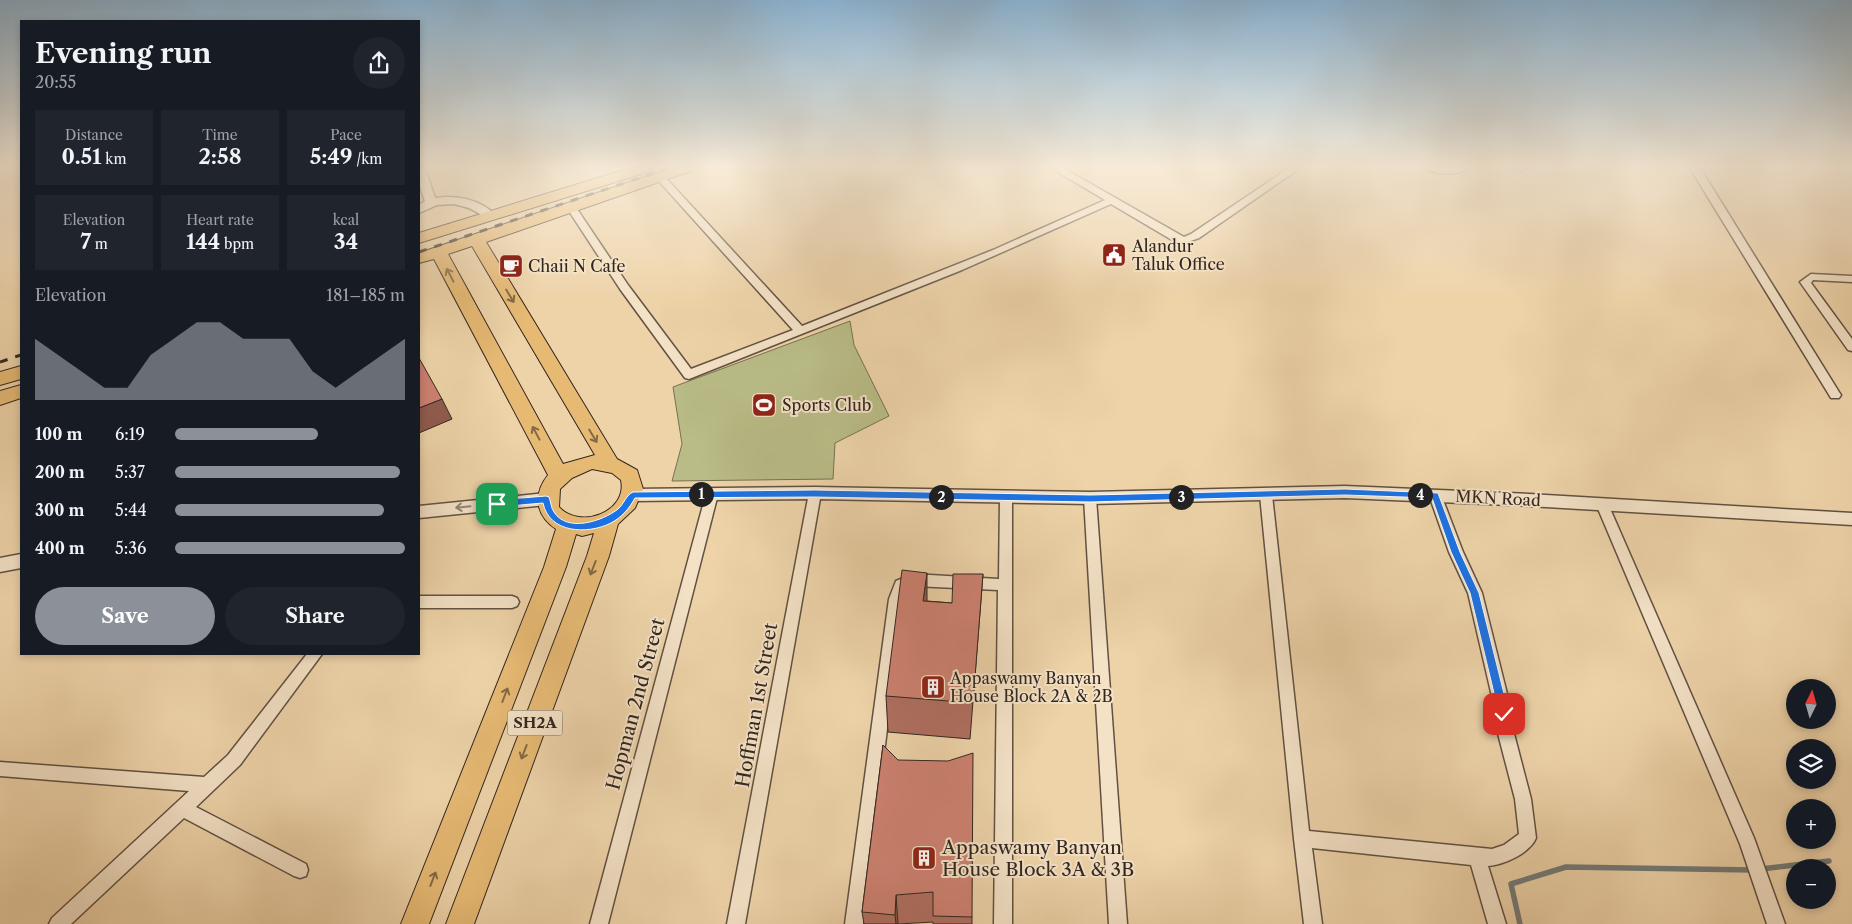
<!DOCTYPE html>
<meta charset="utf-8">
<style>
body{margin:0;font-family:"Libre Caslon Text",serif;background:#20242c;color:#f1f3f6;height:100vh;display:flex;flex-direction:column;font-size:19px;white-space:nowrap}
*{box-sizing:border-box;margin:0}
p{font-size:16px;color:#9ea1a6}
.icon{flex:none;width:28px;height:28px;fill:none;stroke:currentColor;stroke-width:2;stroke-linecap:round;stroke-linejoin:round}
.map{position:relative;flex:1;overflow:hidden}
.details{position:absolute;left:20px;top:20px;width:400px;height:635px;display:flex;flex-direction:column;background:#171b24;border-radius:0px;box-shadow:0 2px 8px #0003}
.details>*{flex:none}
.needle{width:32px;rotate:5deg}
.tools{position:absolute;left:1786px;top:679px;display:grid;gap:10px}
.tools a{display:grid;place-items:center;width:50px;height:50px;border-radius:50%;background:#171b24;box-shadow:0 2px 8px #0003;font-size:25px}
.pin{position:absolute;display:grid;place-items:center;width:42px;height:42px;color:#fff;margin:-21px;border-radius:10px;box-shadow:0 2px 8px #0006}
.km{position:absolute;width:25px;height:25px;margin:-12px;border-radius:50%;background:#222;color:#fff;font-size:14px;line-height:25px;text-align:center}
.round{display:grid;place-items:center;flex:none;width:52px;height:52px;border-radius:26px;background:#20242c}
.head{display:flex;align-items:center;justify-content:space-between;height:85px;padding:0 15px}
h1{font-size:28px;font-weight:700;line-height:38px}
.stats{display:grid;grid-template-columns:repeat(3,1fr);gap:8px;height:85px;padding:5px 15px}
.stats div{display:grid;align-content:center;border-radius:0px;background:#20242c;text-align:center}
.stats b{font-size:21px;font-weight:700}
.stats small{font-size:14px;font-weight:400}
.stats p{font-size:14px}
.chart{height:140px;padding:10px 15px}
.chart p{display:flex;justify-content:space-between}
.chart svg{width:100%;height:90px;margin-top:5px;fill:#8c9099;opacity:.7}
.primary-button{display:flex;gap:10px;margin-top:auto;padding:10px 15px}
.primary-button a{flex:1;height:58px;border-radius:30px;background:#8c9099;color:#fff;font-size:20px;font-weight:700;line-height:58px;text-align:center}
.primary-button a+a{background:#20242c;color:#f1f3f6}
ul{padding:0 15px;list-style:none;font-size:16px}
li{display:grid;grid-template-columns:80px 60px 1fr;align-items:center;height:38px}
li i{height:12px;border-radius:6px;background:#8c9099}
.map>svg:first-child{display:block}
</style>
<div class="map">
<svg width="1852" height="924" viewBox="0 0 1852 924">
<rect width="100%" height="100%" fill="#eed3a9"/>
<filter id="stains"><feTurbulence type="fractalNoise" baseFrequency=".004" numOctaves="4"/><feColorMatrix values="0 0 0 0 .2 0 0 0 0 .09 0 0 0 0 .02 0 0 0 .5 -.17"/></filter>
<radialGradient id="worn" r=".72"><stop offset=".6" stop-color="#630" stop-opacity="0"/><stop offset="1" stop-color="#630" stop-opacity=".3"/></radialGradient>
<path fill="#b9bc87" stroke="#767154" d="M 850,321 L 854,345 L 889,416 L 835,443 L 833,479 L 672,481 L 682,444 L 673,387 Z"/>
<g fill="none" stroke-linecap="round" stroke-linejoin="round">
<g stroke="#737b79" stroke-width="5.5">
<path d="M 1761,869 L 1829,861"/>
<path d="M 1520,924 L 1511,884 L 1566,867 L 1753,870"/>
</g>
<defs>
<g id="minor">
<path d="M 1051,168 L 1063,168 L 1184,237 L 1191,234 L 1289,168 L 1300,168 L 1199,238 L 1185,243 L 1172,240 L 1111,204 L 962,270 L 689,379 L 685,378 L 620,289 L 567,208 L 569,206 L 575,206 L 628,285 L 691,369 L 793,330 L 657,179 L 657,175 L 663,175 L 802,326 L 993,250 L 1105,200 Z"/>
<path d="M 1424,168 L 1468,168 C 1458,176 1435,175 1424,168 Z"/>
<path d="M 1512,168 L 1526,168 L 1521,171 Z"/>
<path d="M 1690,168 L 1700,168 L 1839,392 L 1841,395 L 1839,398 L 1831,398 Z"/>
<path d="M 1811,274 L 1852,276 L 1852,282 L 1813,280 L 1811,283 L 1852,339 L 1852,351 L 1848,350 L 1800,282 Z"/>
<path d="M 815,488 L 820,490 L 821,493 L 745,924 L 727,924 L 809,493 L 810,490 Z"/>
<path d="M 712,489 L 717,491 L 718,494 L 608,924 L 590,924 L 706,494 L 707,491 Z"/>
<path d="M 1266,490 L 1271,492 L 1272,495 L 1309,831 L 1492,849 L 1504,845 L 1519,834 L 1515,799 L 1496,726 L 1496,714 L 1468,593 L 1449,552 L 1429,495 L 1430,492 L 1440,492 L 1463,552 L 1482,593 L 1512,714 L 1512,726 L 1531,799 L 1536,838 C 1530,853 1504,865 1488,866 L 1506,924 L 1488,924 L 1471,865 L 1312,848 L 1322,924 L 1304,924 L 1294,839 L 1260,495 L 1261,492 Z"/>
<path d="M 1006,493 L 1011,495 L 1012,498 L 1012,924 L 994,924 L 998,590 L 914,586 L 907,589 L 903,599 L 863,924 L 845,924 L 889,599 L 896,581 L 913,574 L 999,579 L 1000,498 L 1001,495 Z"/>
<path d="M 1090,493 L 1095,495 L 1096,498 L 1127,924 L 1109,924 L 1084,498 L 1085,495 Z"/>
<path d="M 1602,499 L 1607,500 L 1608,504 L 1754,838 L 1785,924 L 1767,924 L 1740,844 L 1596,504 L 1597,500 Z"/>
<path d="M 419,596 L 512,596 L 517,598 L 519,602 L 517,606 L 512,608 L 419,608 Z"/>
<path d="M 307,654 L 322,654 L 240,765 L 196,807 L 306,864 L 308,870 L 306,876 L 300,878 L 294,876 L 184,818 L 71,924 L 49,924 L 52,918 L 189,791 L 0,776 L 0,762 L 204,777 L 228,755 Z"/>
</g>
<g id="tertiary">
<path d="M 419,168 L 425,168 L 435,198 C 455,195 481,199 495,215 L 489,219 L 469,208 L 454,204 L 437,205 L 419,213 L 419,205 L 425,201 L 419,184 Z"/>
<path d="M 1345,486 L 1529,494 L 1852,513 L 1852,525 L 1529,506 L 1345,498 L 1090,504 L 815,499 L 633,501 L 628,499 L 625,495 L 628,491 L 633,489 L 815,487 L 1090,492 Z"/>
<path d="M 546,493 L 551,495 L 554,499 L 551,503 L 546,505 L 419,518 L 419,506 Z"/>
<path d="M 21,554 L 21,568 L 0,572 L 0,558 Z"/>
</g>
<g id="primary">
<path d="M 630,168 L 653,168 L 651,171 L 419,243 L 419,233 Z"/>
<path d="M 671,168 L 693,168 L 691,171 L 486,242 L 617,459 L 637,470 L 643,489 L 635,508 L 618,524 L 609,556 L 474,924 L 446,924 L 587,556 L 594,533 L 582,536 L 576,534 L 566,567 L 429,924 L 401,924 L 544,567 L 556,529 C 535,515 533,494 548,475 L 434,259 L 419,263 L 419,253 ZM 472,246 L 595,455 L 563,464 L 448,254 ZM 592,469 L 612,473 L 621,480 C 628,512 580,530 559,507 L 560,489 L 572,478 Z"/>
<path d="M 21,366 L 21,379 L 0,385 L 0,372 Z"/>
<path d="M 21,385 L 21,398 L 0,405 L 0,391 Z"/>
</g>
</defs>
<use href="#minor" stroke="#615142" stroke-width="3"/>
<use href="#tertiary" stroke="#615142" stroke-width="3"/>
<use href="#primary" stroke="#322620" stroke-width="2"/>
<use href="#minor" fill="#f4e2c7" fill-rule="evenodd"/>
<use href="#tertiary" fill="#f4e2c7" fill-rule="evenodd"/>
<use href="#primary" fill="#e7ba74" fill-rule="evenodd"/>
<g stroke="#322620" stroke-width="3" stroke-dasharray="8 8" stroke-linecap="butt">
<path d="M 419,252 L 669,168"/>
<path d="M 0,362 L 21,355"/>
</g>
</g>
<g fill="#b06f61" stroke="#322620">
<path d="M 983,574 L 970,739 L 888,732 L 886,696 L 927,601 L 952,603 Z"/>
<path d="M 883,745 L 972,917 L 972,924 L 933,924 L 933,922 L 898,924 L 864,924 L 862,912 Z"/>
</g>
<g fill="#905a4f" stroke="#322620">
<path d="M 442,399 L 452,419 L 419,433 L 419,408 Z"/>
<path d="M 927,573 L 927,612 L 923,601 Z"/>
<path d="M 896,895 L 898,924 L 896,924 L 895,915 Z"/>
</g>
<g fill="#cd8171" stroke="#322620">
<path d="M 419,358 L 442,399 L 419,408 Z"/>
<path d="M 902,570 L 927,573 L 923,601 L 952,603 L 953,574 L 983,574 L 973,703 L 886,696 Z"/>
<path d="M 883,745 L 898,760 L 948,761 L 973,753 L 972,917 L 933,916 L 933,892 L 896,895 L 895,915 L 862,912 Z"/>
</g>
<defs><path id="oneway-shaft" d="M-6 0H5M1.5-3L5.5 0L1.5 3" fill="none" stroke-width="1.6" stroke-linecap="round" stroke-linejoin="round" transform="scale(1.25)"/></defs>
<g stroke="#836946">
<use href="#oneway-shaft" transform="translate(450 275) rotate(-118)"/>
<use href="#oneway-shaft" transform="translate(510 296) rotate(59)"/>
<use href="#oneway-shaft" transform="translate(536 433) rotate(-118)"/>
<use href="#oneway-shaft" transform="translate(593 436) rotate(59)"/>
<use href="#oneway-shaft" transform="translate(593 568) rotate(111)"/>
<use href="#oneway-shaft" transform="translate(505 695) rotate(-69)"/>
<use href="#oneway-shaft" transform="translate(524 752) rotate(111)"/>
<use href="#oneway-shaft" transform="translate(433 879) rotate(-69)"/>
</g>
<use stroke="#938474" href="#oneway-shaft" transform="translate(463 507) rotate(174)"/>
<linearGradient id="sky" x2="0" y2="1"><stop stop-color="#8bb4d3"/><stop offset="0.56" stop-color="#f7ebd8"/><stop offset="1" stop-color="#f7ebd8" stop-opacity="0"/></linearGradient>
<rect width="1852" height="298" fill="url(#sky)"/>
<path fill="#1a73e8" stroke="#fff" d="M 1345,489 L 1438,493 L 1460,552 L 1479,593 L 1509,714 L 1508,718 L 1504,719 L 1499,714 L 1470,593 L 1451,552 L 1432,498 L 1345,495 L 1090,502 L 815,497 L 635,498 C 629,509 622,517 611,523 C 587,535 549,533 543,503 L 497,507 L 493,504 L 497,500 L 546,496 L 549,497 C 551,502 551,508 554,512 C 567,533 603,521 618,509 C 624,504 626,495 633,492 L 815,490 L 1090,495 Z"/>
<defs>
<symbol id="civic-square" viewBox="-11 -11 22 22"><rect x="-9" y="-9" width="18" height="18" rx="4" fill="#8f2418" stroke="#f4e2c7"/><path d="M-.6-6.5H3V-4.5H.6V-3L4-1V1h2V6H-6V1h2V-1L-.6-3ZM-1.2 2.5V6h2.4V2.5Z" fill="#fff"/></symbol>
<symbol id="cafe-square" viewBox="-11 -11 22 22"><rect x="-9" y="-9" width="18" height="18" rx="4" fill="#8f2418" stroke="#f4e2c7"/><path d="M-5.5-4.5H6V0H3Q3 3.5 0 3.5H-2.5Q-5.5 3.5-5.5 0ZM3-3.2v2h1.7v-2ZM-6 4.5H4V6H-6Z" fill="#fff"/></symbol>
<symbol id="stadium-square" viewBox="-11 -11 22 22"><rect x="-9" y="-9" width="18" height="18" rx="4" fill="#8f2418" stroke="#f4e2c7"/><path d="M0-5a6.5 5 0 1 0 0 10a6.5 5 0 1 0 0-10ZM-3.5-1.8h7v3.6h-7Z" fill="#fff"/></symbol>
<symbol id="building-square" viewBox="-11 -11 22 22"><rect x="-9" y="-9" width="18" height="18" rx="4" fill="#8f2418" stroke="#f4e2c7"/><path d="M-4-6H4V6H1V3H-1V6H-4ZM-2.5-4.3h1.7v1.8h-1.7ZM.8-4.3h1.7v1.8H.8ZM-2.5-1h1.7V.8h-1.7ZM.8-1h1.7V.8H.8Z" fill="#fff"/></symbol>
</defs>
<g fill-rule="evenodd">
<use href="#civic-square" x="1100" y="241" width="28" height="28"/>
<use href="#cafe-square" x="497" y="252" width="28" height="28"/>
<use href="#stadium-square" x="750" y="391" width="28" height="28"/>
<use href="#building-square" x="919" y="673" width="28" height="28"/>
<use href="#building-square" x="910" y="844" width="28" height="28"/>
</g>
<g text-anchor="middle" stroke-width="4" stroke-linejoin="round" paint-order="stroke">
<rect fill="#f4e2c7" stroke="#6c5e52" stroke-width="1" x="507.5" y="710.5" width="55" height="25" rx="4"/>
<g font-size="15" font-weight="bold" fill="#322620">
<text x="535" y="728">SH2A</text>
</g>
<g font-size="16" fill="#322620" stroke="#f4e2c7" text-anchor="start">
<text x="1132" y="252">Alandur<tspan x="1132" dy="18">Taluk Office</tspan></text>
<text x="528" y="272">Chaii N Cafe</text>
<text x="782" y="411">Sports Club</text>
<text x="950" y="684">Appaswamy Banyan<tspan x="950" dy="18">House Block 2A &amp; 2B</tspan></text>
</g>
<g font-size="16" fill="#322620" stroke="#f4e2c7">
<text transform="translate(1498 498) rotate(3)" y="6">MKN Road</text>
</g>
<g font-size="19" fill="#322620" stroke="#f4e2c7">
<text transform="translate(635 704) rotate(-75)" y="7">Hopman 2nd Street</text>
<text transform="translate(756 705) rotate(-80)" y="7">Hoffman 1st Street</text>
</g>
<g font-size="19" fill="#322620" stroke="#f4e2c7" text-anchor="start">
<text x="942" y="854">Appaswamy Banyan<tspan x="942" dy="22">House Block 3A &amp; 3B</tspan></text>
</g>
</g>
<rect width="100%" height="100%" filter="url(#stains)"/>
<rect width="100%" height="100%" fill="url(#worn)"/>
</svg>
<div class="tools">
<a><svg class="needle" viewBox="-14 -14 28 28"><path d="M0-13l5 13h-10z" fill="#e53935"/><path d="M0 13l5-13h-10z" fill="#9ea1a6"/></svg></a>
<a><svg class="icon" aria-label="layers" viewBox="0 0 24 24"><path d="M12 4l9 5-9 5-9-5zM3 14l9 5 9-5"/></svg></a>
<a>+</a>
<a>−</a>
</div>
<div class="pin" style="left:497px;top:504px;background:#1e9e55"><svg class="icon" aria-label="arrive" viewBox="0 0 24 24"><path d="M6 21V4h12l-3 4 3 4H6"/></svg></div>
<div class="pin" style="left:1504px;top:714px;background:#d93025"><svg class="icon" aria-label="check" viewBox="0 0 24 24"><path d="M5 12l5 5 9-10"/></svg></div>
<b class="km" style="left:701px;top:494px">1</b>
<b class="km" style="left:941px;top:497px">2</b>
<b class="km" style="left:1181px;top:497px">3</b>
<b class="km" style="left:1420px;top:495px">4</b>
<section class="details">
<div class="head"><div><h1>Evening run</h1><p>20:55</p></div><a class="round"><svg class="icon" aria-label="share" viewBox="0 0 24 24"><path d="M12 15V3M7 8l5-5 5 5M5 13v7h14v-7"/></svg></a></div>
<div class="stats">
<div><p>Distance</p><b>0.51<small> km</small></b></div>
<div><p>Time</p><b>2:58</b></div>
<div><p>Pace</p><b>5:49<small> /km</small></b></div>
</div>
<div class="stats">
<div><p>Elevation</p><b>7<small> m</small></b></div>
<div><p>Heart rate</p><b>144<small> bpm</small></b></div>
<div><p>kcal</p><b>34</b></div>
</div>
<div class="chart"><p><span>Elevation</span>181–185 m</p>
<svg viewBox="0 0 160 44" preserveAspectRatio="none"><path d="M0 44V14L10 22L20 30L30 38L40 38L50 22L60 14L70 6L80 6L90 14L100 14L110 14L120 30L130 38L140 30L150 22L160 14V44z"/></svg>
</div>
<ul>
<li><b>100 m</b>6:19<i style="width:62%"></i></li>
<li><b>200 m</b>5:37<i style="width:98%"></i></li>
<li><b>300 m</b>5:44<i style="width:91%"></i></li>
<li><b>400 m</b>5:36<i style="width:100%"></i></li>
</ul>
<div class="primary-button"><a>Save</a><a>Share</a></div>
</section>
</div>
